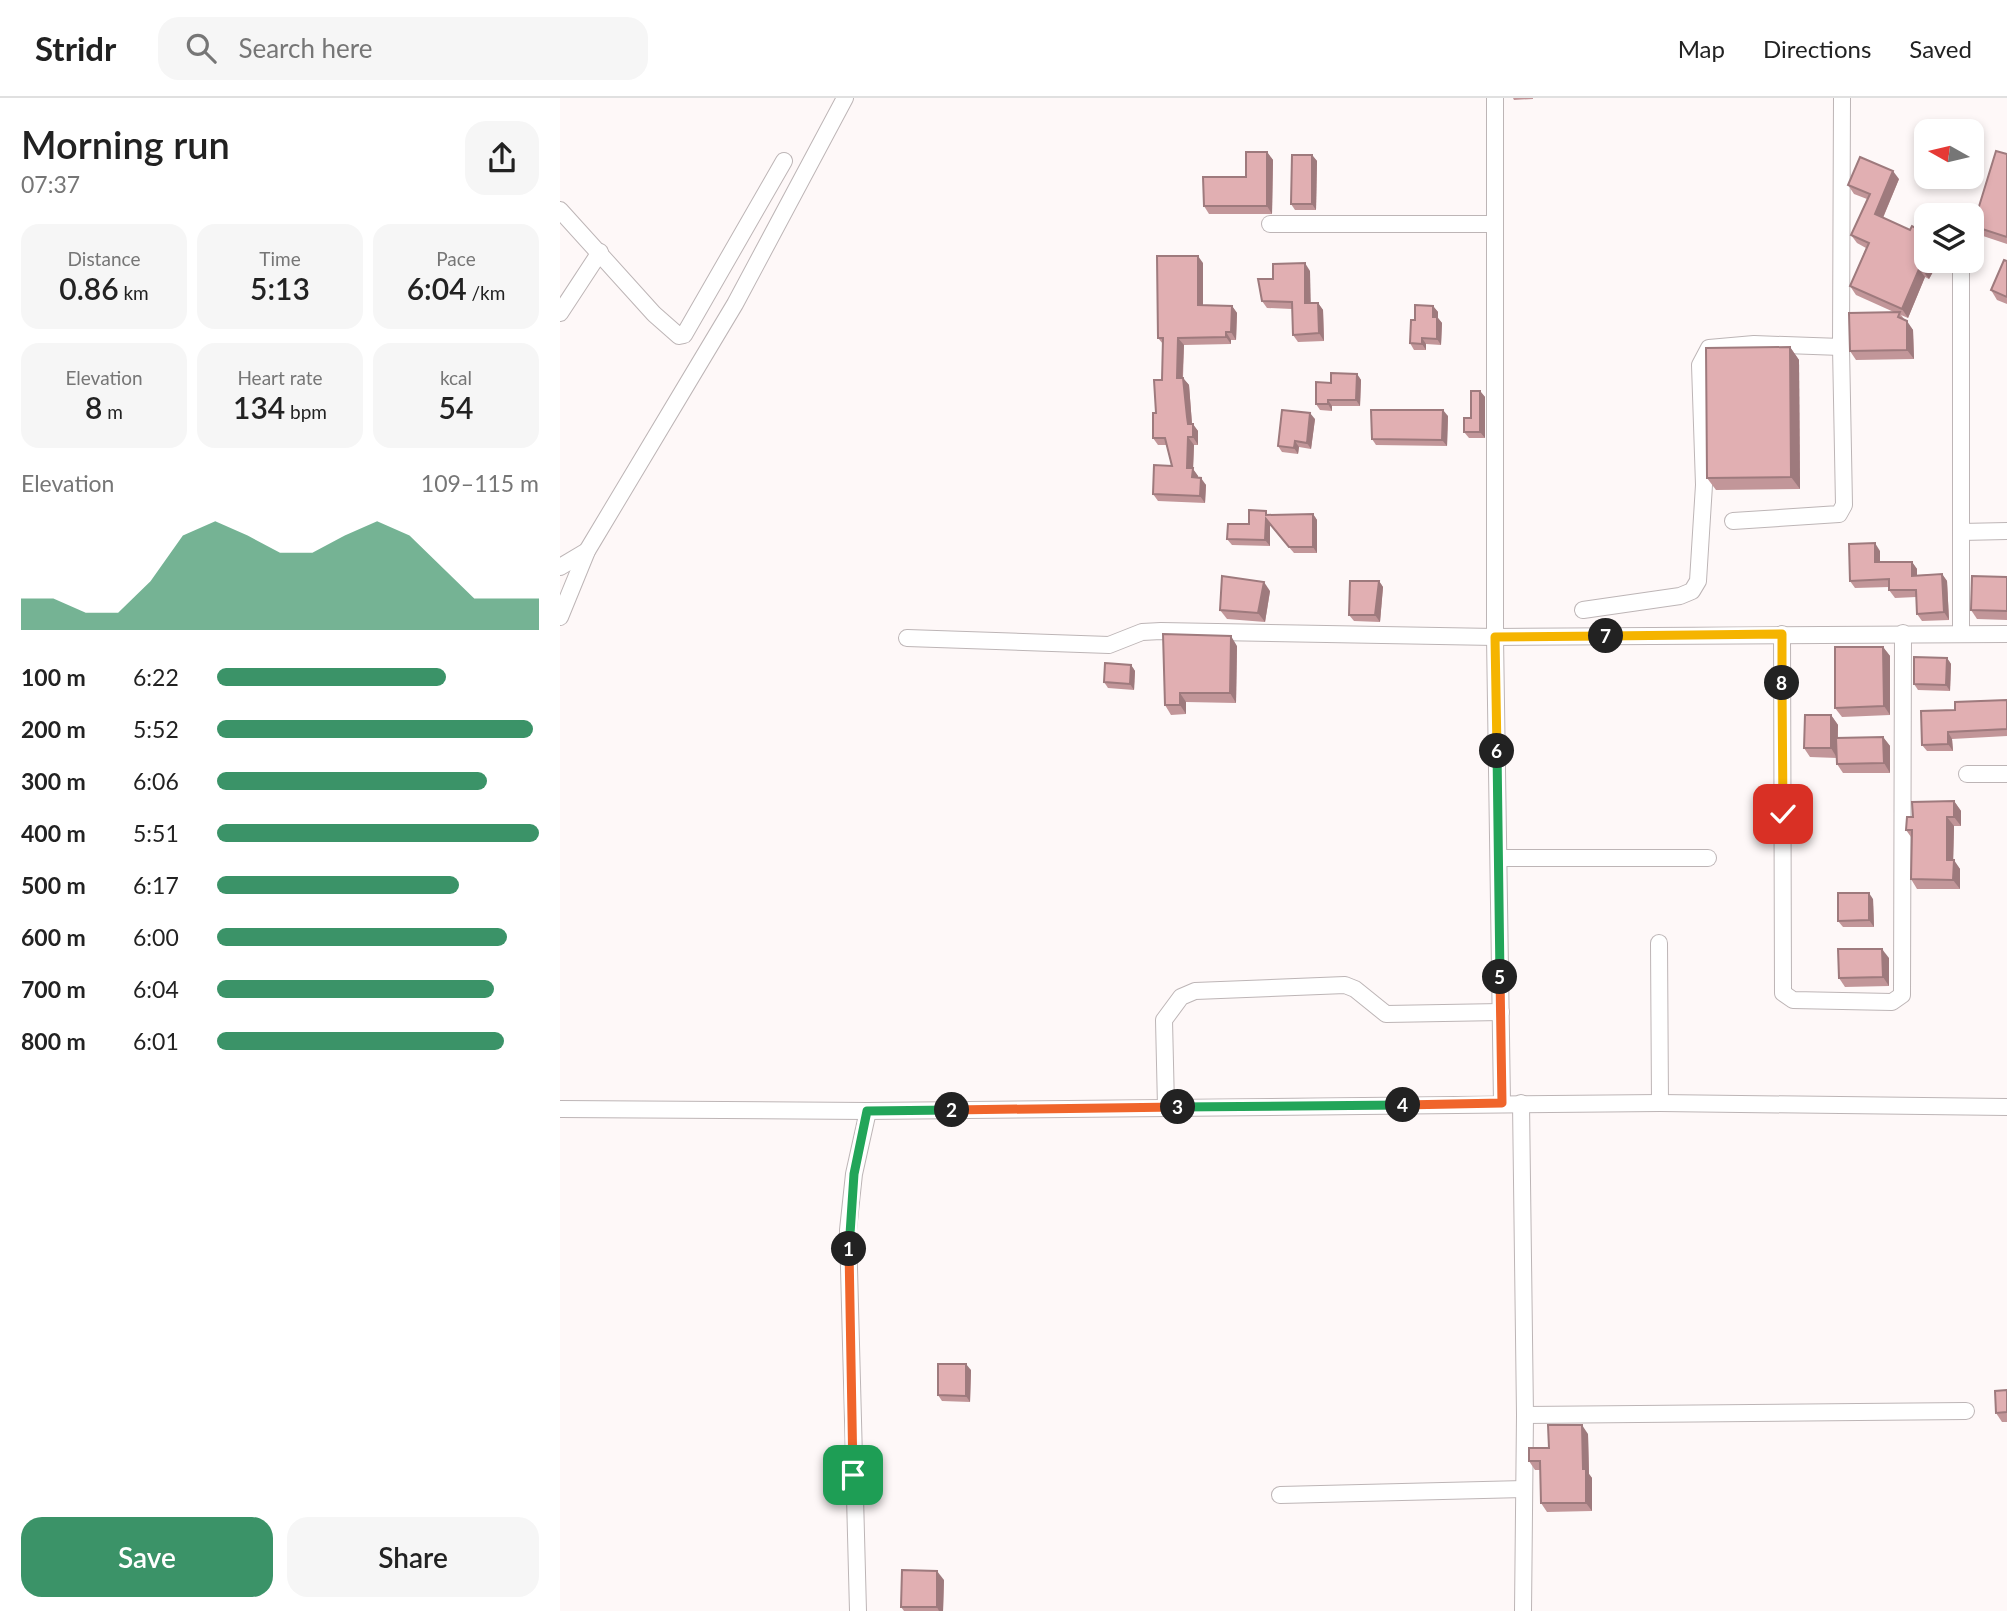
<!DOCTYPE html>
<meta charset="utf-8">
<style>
body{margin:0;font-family:Lato,sans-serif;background:#f6f6f6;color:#222;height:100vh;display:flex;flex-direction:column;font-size:26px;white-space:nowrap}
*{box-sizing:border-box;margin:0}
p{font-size:23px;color:#767676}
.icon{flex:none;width:38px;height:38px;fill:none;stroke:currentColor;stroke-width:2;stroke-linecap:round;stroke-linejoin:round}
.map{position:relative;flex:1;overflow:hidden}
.drawer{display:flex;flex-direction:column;background:#fff;width:560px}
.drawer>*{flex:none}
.needle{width:46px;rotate:278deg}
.buttons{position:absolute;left:1354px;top:21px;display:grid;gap:14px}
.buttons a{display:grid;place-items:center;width:70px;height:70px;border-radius:14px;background:#fff;box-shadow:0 4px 10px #0003;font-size:35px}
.pin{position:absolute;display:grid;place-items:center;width:60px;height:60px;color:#fff;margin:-30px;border-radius:14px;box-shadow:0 4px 10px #0006}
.km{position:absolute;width:35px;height:35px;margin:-18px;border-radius:50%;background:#222;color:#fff;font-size:19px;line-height:35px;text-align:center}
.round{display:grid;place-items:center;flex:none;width:74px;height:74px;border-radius:21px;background:#f6f6f6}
.overview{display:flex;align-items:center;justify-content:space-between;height:119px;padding:0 21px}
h1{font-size:38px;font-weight:600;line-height:52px}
.figures{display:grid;grid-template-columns:repeat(3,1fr);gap:10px;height:119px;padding:7px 21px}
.figures div{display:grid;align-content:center;border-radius:18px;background:#f6f6f6;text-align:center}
.figures b{font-size:30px;font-weight:600}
.figures small{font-size:19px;font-weight:400}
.figures p{font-size:19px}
.chart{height:196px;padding:14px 21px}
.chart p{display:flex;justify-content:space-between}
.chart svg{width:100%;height:126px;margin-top:7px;fill:#3b9368;opacity:.7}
.action{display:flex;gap:14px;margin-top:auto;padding:14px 21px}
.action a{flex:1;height:80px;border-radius:21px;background:#3b9368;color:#fff;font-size:28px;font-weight:600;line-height:80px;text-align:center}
.action a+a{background:#f6f6f6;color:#222}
ul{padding:0 21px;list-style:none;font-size:23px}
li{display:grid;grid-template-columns:112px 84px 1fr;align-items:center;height:52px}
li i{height:18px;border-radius:9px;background:#3b9368}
header{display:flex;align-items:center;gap:42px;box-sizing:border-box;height:98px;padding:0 35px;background:#fff;border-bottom:2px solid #e0e0e0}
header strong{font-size:33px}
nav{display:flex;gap:38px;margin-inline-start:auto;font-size:24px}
.search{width:490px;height:63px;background:#f6f6f6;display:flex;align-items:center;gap:18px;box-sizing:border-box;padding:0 24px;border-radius:21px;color:#767676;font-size:26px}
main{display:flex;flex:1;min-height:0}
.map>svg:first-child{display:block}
</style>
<header>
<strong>Stridr</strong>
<div class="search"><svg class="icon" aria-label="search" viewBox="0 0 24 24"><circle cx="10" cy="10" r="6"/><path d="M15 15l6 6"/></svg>Search here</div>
<nav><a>Map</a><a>Directions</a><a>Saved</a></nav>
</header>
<main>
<section class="drawer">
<div class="overview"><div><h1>Morning run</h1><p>07:37</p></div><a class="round"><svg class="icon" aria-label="share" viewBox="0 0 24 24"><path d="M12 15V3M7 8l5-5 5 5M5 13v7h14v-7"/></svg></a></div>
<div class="figures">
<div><p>Distance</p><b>0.86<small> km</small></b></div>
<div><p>Time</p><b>5:13</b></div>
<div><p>Pace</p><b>6:04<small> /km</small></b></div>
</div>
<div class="figures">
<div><p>Elevation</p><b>8<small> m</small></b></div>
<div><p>Heart rate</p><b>134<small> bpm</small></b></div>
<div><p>kcal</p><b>54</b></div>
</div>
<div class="chart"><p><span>Elevation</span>109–115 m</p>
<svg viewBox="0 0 160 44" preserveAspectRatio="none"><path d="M0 44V33L10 33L20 38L30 38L40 27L50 11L60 6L70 11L80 17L90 17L100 11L110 6L120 11L130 22L140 33L150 33L160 33V44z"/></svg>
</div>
<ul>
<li><b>100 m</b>6:22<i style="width:71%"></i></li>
<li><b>200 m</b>5:52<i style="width:98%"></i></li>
<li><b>300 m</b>6:06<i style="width:84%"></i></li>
<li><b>400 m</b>5:51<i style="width:100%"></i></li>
<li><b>500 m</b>6:17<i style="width:75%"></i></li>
<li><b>600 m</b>6:00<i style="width:90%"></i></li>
<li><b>700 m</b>6:04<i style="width:86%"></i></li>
<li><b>800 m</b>6:01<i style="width:89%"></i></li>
</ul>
<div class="action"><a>Save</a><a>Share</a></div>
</section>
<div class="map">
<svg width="1447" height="1513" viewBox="0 0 1447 1513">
<rect width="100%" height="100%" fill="#fef8f8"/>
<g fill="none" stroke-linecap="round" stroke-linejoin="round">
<defs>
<g id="minor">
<path d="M 0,112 L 94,216 L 119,238 L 124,237 L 224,63"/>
<path d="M 710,126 L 934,126"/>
<path d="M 1401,163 L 1401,535"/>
<path d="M 0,215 L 40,154"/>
<path d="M 1173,423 L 1279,416 L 1284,407 L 1281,249"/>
<path d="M 1401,434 L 1447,433"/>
<path d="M 0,469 L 27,453"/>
<path d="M 1023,512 L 1120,498 L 1132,493 L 1138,483 L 1144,387 L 1140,267 L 1149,250 L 1194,246 L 1281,249 L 1282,0"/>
<path d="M 0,519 L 27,453 L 175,206 L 285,0"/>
<path d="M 1222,536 L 1223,895 L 1233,902 L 1332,904 L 1342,897 L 1343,535"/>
<path d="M 347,540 L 549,547 L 582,534 L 601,533 L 935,539 L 935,0"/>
<path d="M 1407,676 L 1447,676"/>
<path d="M 939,760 L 1148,760"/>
<path d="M 1099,845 L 1100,1005"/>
<path d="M 942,1005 L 935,539 L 1447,536"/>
<path d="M 961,1005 L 965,1317 L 963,1513"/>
<path d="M 606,1009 L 604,922 L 621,899 L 635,893 L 785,887 L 795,891 L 826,916 L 941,914"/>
<path d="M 0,1011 L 308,1013 L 1100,1005 L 1447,1009"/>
<path d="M 965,1317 L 1406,1313"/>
<path d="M 720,1397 L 964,1391"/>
<path d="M 298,1513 L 288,1132 L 294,1076 L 308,1013"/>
</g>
</defs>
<use href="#minor" stroke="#bdb5b6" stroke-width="18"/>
<use href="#minor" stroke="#fff" stroke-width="16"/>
</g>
<g fill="#c29699">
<path d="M 953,0 L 973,0 L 973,1 L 954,2 Z"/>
<path d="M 707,54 L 713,62 L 712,116 L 649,116 L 644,108 L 686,79 Z"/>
<path d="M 1447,56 L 1447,146 L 1420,137 L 1413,128 Z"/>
<path d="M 752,57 L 757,63 L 756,112 L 735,112 L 731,106 Z"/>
<path d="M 1339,81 L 1323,120 L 1367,163 L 1379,163 L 1369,181 L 1365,179 L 1348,220 L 1341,217 L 1353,232 L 1354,261 L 1296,262 L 1290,253 L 1336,215 L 1296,197 L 1290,188 L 1306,150 L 1297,145 L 1291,137 L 1307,101 L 1294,96 L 1288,87 Z"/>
<path d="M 1447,163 L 1447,206 L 1437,202 L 1431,192 Z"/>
<path d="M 643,165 L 643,207 L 672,208 L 677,215 L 676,242 L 671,242 L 671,246 L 624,247 L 623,280 L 629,287 L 632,326 L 638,333 L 638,347 L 634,347 L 633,371 L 638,378 L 638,380 L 646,387 L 645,405 L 598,403 L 593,396 L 612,368 L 607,347 L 598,347 L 593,340 L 602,282 L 603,246 L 598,240 Z"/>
<path d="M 750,173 L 750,205 L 758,205 L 763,212 L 764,243 L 738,244 L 733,237 L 732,211 L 707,210 L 702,203 L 713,181 Z"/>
<path d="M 873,208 L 878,214 L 878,220 L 882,225 L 881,247 L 866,246 L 866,252 L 854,252 L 850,245 L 855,222 Z"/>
<path d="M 1230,249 L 1239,262 L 1240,391 L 1156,392 L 1147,380 Z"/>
<path d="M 797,276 L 801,282 L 800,308 L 772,308 L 772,313 L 760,312 L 756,306 L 771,285 Z"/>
<path d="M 920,293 L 925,299 L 925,340 L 909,340 L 904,334 L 911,320 Z"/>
<path d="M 888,318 L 887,348 L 816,347 L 812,341 Z"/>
<path d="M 755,321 L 751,351 L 739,349 L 738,356 L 722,354 L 718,348 Z"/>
<path d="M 753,416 L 757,422 L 757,455 L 734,455 L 710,427 L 710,448 L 672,447 L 667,441 L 689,426 L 709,417 Z"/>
<path d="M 1320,453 L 1320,464 L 1352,464 L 1357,471 L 1357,477 L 1382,476 L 1387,483 L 1389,522 L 1362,523 L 1357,516 L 1356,499 L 1335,500 L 1329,492 L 1329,489 L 1295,490 L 1290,483 Z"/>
<path d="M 1447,479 L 1447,522 L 1417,521 L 1411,512 Z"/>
<path d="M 819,483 L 823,489 L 820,524 L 794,523 L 789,517 Z"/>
<path d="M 710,493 L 705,524 L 667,521 L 660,512 Z"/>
<path d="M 677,548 L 676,605 L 626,604 L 626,616 L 611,617 L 605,607 Z"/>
<path d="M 1323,549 L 1330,558 L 1330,617 L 1282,619 L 1275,610 Z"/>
<path d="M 1387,560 L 1391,566 L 1390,593 L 1358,592 L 1354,586 Z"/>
<path d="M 571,567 L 575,573 L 574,592 L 548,590 L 544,584 Z"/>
<path d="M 1447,602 L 1447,638 L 1392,641 L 1393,653 L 1367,653 L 1362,647 L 1395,612 Z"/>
<path d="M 1271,617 L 1278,627 L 1278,640 L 1323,639 L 1330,648 L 1330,675 L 1283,675 L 1277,666 L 1277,660 L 1250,659 L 1244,650 Z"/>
<path d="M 1394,703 L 1401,713 L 1401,728 L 1394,728 L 1393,762 L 1400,771 L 1400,791 L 1357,791 L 1351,781 L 1351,739 L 1346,732 L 1353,719 Z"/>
<path d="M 1313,801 L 1314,829 L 1283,829 L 1278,823 Z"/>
<path d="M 1329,860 L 1329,888 L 1285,889 L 1279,880 Z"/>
<path d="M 411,1272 L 410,1304 L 382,1303 L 378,1297 Z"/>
<path d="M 1447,1292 L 1447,1324 L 1442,1324 L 1436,1315 Z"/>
<path d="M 1028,1336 L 1029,1376 L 1032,1380 L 1032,1413 L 987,1414 L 981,1405 L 980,1372 L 975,1372 L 969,1363 L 989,1350 Z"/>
<path d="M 384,1482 L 383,1513 L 344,1513 L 341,1509 Z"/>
</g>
<g fill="#9e7a7d">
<path d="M 707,54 L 713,62 L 712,116 L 707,108 Z"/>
<path d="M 752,57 L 757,63 L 756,112 L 752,106 Z"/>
<path d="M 1333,73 L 1339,81 L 1321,124 L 1315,116 Z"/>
<path d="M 638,158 L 643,165 L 643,214 L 638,207 Z"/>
<path d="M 1368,163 L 1379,163 L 1369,181 L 1363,173 Z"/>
<path d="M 745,165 L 750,173 L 751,213 L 745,205 Z"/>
<path d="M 1359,171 L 1365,179 L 1348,220 L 1342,211 Z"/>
<path d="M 758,205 L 763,212 L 764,243 L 759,235 Z"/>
<path d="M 672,208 L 677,215 L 676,242 L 671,234 Z"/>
<path d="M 873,208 L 878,214 L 878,220 L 882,225 L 881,247 L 877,241 L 873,219 Z"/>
<path d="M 1347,223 L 1353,232 L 1354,261 L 1347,252 Z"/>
<path d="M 666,234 L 671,242 L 671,246 L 666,239 Z"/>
<path d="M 618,240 L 624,247 L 622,288 L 617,280 Z"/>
<path d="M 862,240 L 866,246 L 866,252 L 862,246 Z"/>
<path d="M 1230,249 L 1239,262 L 1240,391 L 1231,379 Z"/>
<path d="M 797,276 L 801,282 L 800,308 L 796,302 Z"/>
<path d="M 623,280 L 629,287 L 632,326 L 633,326 L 638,333 L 638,347 L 633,339 L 628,326 Z"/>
<path d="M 920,293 L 925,299 L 925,340 L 920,334 Z"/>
<path d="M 768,302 L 772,308 L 772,313 L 768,306 Z"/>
<path d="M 883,312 L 888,318 L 887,348 L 882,342 Z"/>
<path d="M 750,315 L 755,321 L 751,351 L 747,345 Z"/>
<path d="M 628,339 L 634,347 L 633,371 L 638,378 L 637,387 L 627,370 Z"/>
<path d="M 735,343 L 739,349 L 738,356 L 734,350 Z"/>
<path d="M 641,380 L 646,387 L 645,405 L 640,398 Z"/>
<path d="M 753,416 L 757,422 L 757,455 L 753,449 Z"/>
<path d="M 706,421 L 710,427 L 710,448 L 705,442 Z"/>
<path d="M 1315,445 L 1320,453 L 1320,472 L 1315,464 Z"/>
<path d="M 1352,464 L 1357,471 L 1357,485 L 1352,478 Z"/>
<path d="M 1382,476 L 1387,483 L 1389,522 L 1384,514 Z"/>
<path d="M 819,483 L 823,489 L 820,524 L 815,517 Z"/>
<path d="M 704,484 L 710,493 L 705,524 L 698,515 Z"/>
<path d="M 671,538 L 677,548 L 676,605 L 670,595 Z"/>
<path d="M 1323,549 L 1330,558 L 1330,617 L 1324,608 Z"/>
<path d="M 1387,560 L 1391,566 L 1390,593 L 1386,587 Z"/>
<path d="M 571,567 L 575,573 L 574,592 L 570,586 Z"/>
<path d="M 620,595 L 626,604 L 626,616 L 620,607 Z"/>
<path d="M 1271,617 L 1278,627 L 1277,660 L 1271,650 Z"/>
<path d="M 1388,634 L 1392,641 L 1393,653 L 1388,646 Z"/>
<path d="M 1323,639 L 1330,648 L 1330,675 L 1324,665 Z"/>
<path d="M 1394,703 L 1401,713 L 1401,728 L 1394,719 Z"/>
<path d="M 1387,719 L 1394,728 L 1393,771 L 1387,762 Z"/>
<path d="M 1394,762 L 1400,771 L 1400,791 L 1393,782 Z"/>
<path d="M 1309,795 L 1313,801 L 1314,829 L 1309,822 Z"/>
<path d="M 1322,851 L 1329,860 L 1329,888 L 1323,879 Z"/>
<path d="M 406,1266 L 411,1272 L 410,1304 L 406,1298 Z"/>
<path d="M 1022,1327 L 1028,1336 L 1029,1376 L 1032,1380 L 1032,1413 L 1026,1405 L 1023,1371 Z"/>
<path d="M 377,1473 L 384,1482 L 383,1513 L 379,1513 L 377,1509 Z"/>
</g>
<g fill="#e1afb2" stroke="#9e7a7d" stroke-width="2">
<path d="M 1436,53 L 1447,56 L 1447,139 L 1413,128 Z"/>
<path d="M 686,54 L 707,54 L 707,108 L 644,108 L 643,79 L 686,79 Z"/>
<path d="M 732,57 L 752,57 L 752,106 L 731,106 Z"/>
<path d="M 1300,59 L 1333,73 L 1315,116 L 1350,132 L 1352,128 L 1367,136 L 1367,163 L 1368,163 L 1363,173 L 1359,171 L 1342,211 L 1290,188 L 1309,145 L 1291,137 L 1310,96 L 1288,87 Z"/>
<path d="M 597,158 L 638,158 L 638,207 L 672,208 L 671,234 L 666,234 L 666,239 L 618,240 L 617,280 L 623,280 L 627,319 L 628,326 L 633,326 L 633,339 L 628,339 L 627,370 L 633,370 L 632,379 L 641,380 L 640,398 L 593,396 L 594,367 L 612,368 L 605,340 L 593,340 L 593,315 L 596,315 L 594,282 L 602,282 L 603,240 L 598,240 Z"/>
<path d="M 1444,162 L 1447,163 L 1447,199 L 1431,192 Z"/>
<path d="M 745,165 L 745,205 L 758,205 L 759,235 L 733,237 L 732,204 L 702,203 L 698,181 L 713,181 L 713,166 Z"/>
<path d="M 855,207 L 873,208 L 873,219 L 877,219 L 877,241 L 862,240 L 862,246 L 850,245 L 851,222 L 855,222 Z"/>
<path d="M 1340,214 L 1338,219 L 1347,223 L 1347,252 L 1290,253 L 1289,215 Z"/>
<path d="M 1230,249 L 1231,379 L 1147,380 L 1146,250 Z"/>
<path d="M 771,275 L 797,276 L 796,302 L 768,302 L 768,306 L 756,306 L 756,284 L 771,285 Z"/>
<path d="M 911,293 L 920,293 L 920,334 L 904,334 L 904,320 L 911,320 Z"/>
<path d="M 722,312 L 750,315 L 747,345 L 735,343 L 734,350 L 718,348 Z"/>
<path d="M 811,312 L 883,312 L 882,342 L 812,341 Z"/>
<path d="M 689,412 L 706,413 L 706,417 L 753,416 L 753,449 L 729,449 L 706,421 L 705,442 L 667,441 L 668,426 L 689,426 Z"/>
<path d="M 1315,445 L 1315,464 L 1352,464 L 1352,478 L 1382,476 L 1384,514 L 1357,516 L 1356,492 L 1329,492 L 1329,481 L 1290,483 L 1289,446 Z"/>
<path d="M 662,478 L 704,484 L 698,515 L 660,512 Z"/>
<path d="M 1412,478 L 1447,479 L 1447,513 L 1411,512 Z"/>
<path d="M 790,483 L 819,483 L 815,517 L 789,517 Z"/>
<path d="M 603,536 L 671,538 L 670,595 L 620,595 L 620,607 L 605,607 Z"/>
<path d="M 1275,549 L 1323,549 L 1324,608 L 1275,610 Z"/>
<path d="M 1354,559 L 1387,560 L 1386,587 L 1354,586 Z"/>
<path d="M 545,565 L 571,567 L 570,586 L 544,584 Z"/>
<path d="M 1447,602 L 1447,631 L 1388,634 L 1388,646 L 1362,647 L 1361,613 L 1395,612 L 1395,604 Z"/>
<path d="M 1245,617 L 1271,617 L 1271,650 L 1244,650 Z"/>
<path d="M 1323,639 L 1324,665 L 1277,666 L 1276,640 Z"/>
<path d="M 1394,703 L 1394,719 L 1387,719 L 1387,762 L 1394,762 L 1393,782 L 1351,781 L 1352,732 L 1346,732 L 1347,719 L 1353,719 L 1352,704 Z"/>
<path d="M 1278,795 L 1309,795 L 1309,822 L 1278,823 Z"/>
<path d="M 1278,851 L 1322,851 L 1323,879 L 1279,880 Z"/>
<path d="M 378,1266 L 406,1266 L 406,1298 L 378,1297 Z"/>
<path d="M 1447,1292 L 1447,1314 L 1436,1315 L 1435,1293 Z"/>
<path d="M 988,1327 L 1022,1327 L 1023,1371 L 1026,1371 L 1026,1405 L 981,1405 L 980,1363 L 969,1363 L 969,1350 L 989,1350 Z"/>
<path d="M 342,1472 L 377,1473 L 377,1509 L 341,1509 Z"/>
</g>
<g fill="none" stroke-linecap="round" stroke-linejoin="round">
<defs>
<path id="split-1" d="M 289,1151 L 293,1377"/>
<path id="split-2" d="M 289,1151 L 294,1076 L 307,1013 L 392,1012"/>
<path id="split-3" d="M 392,1012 L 618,1009"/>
<path id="split-4" d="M 618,1009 L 843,1007"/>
<path id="split-5" d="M 843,1007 L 942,1005 L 940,879"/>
<path id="split-6" d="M 937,653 L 940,879"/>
<path id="split-7" d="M 937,653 L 935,539 L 1046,538"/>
<path id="split-8" d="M 1046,538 L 1222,536 L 1222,585"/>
<path id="split-9" d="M 1222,585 L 1223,716"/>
</defs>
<use href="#split-1" stroke="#fff" stroke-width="14"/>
<use href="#split-2" stroke="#fff" stroke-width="14"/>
<use href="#split-3" stroke="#fff" stroke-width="14"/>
<use href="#split-4" stroke="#fff" stroke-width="14"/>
<use href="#split-5" stroke="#fff" stroke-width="14"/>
<use href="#split-6" stroke="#fff" stroke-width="14"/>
<use href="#split-7" stroke="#fff" stroke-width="14"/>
<use href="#split-8" stroke="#fff" stroke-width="14"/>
<use href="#split-9" stroke="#fff" stroke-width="14"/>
<use href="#split-1" stroke="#f0652b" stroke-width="9"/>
<use href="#split-2" stroke="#22a559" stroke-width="9"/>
<use href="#split-3" stroke="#f0652b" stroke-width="9"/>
<use href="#split-4" stroke="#22a559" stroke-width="9"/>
<use href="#split-5" stroke="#f0652b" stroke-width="9"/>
<use href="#split-6" stroke="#22a559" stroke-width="9"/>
<use href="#split-7" stroke="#f5b400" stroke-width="9"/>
<use href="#split-8" stroke="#f5b400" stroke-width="9"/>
<use href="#split-9" stroke="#f5b400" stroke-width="9"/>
</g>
</svg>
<div class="buttons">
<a><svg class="needle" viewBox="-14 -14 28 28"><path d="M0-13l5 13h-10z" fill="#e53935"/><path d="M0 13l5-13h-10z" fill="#767676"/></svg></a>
<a><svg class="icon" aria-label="layers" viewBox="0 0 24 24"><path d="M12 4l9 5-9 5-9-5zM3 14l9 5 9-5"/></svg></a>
</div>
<div class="pin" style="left:293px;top:1377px;background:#1e9e55"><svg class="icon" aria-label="arrive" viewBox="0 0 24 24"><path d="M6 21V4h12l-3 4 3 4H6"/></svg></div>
<div class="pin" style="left:1223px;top:716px;background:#d93025"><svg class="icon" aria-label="check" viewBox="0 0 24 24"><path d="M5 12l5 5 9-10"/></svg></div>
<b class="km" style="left:289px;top:1151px">1</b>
<b class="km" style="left:392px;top:1012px">2</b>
<b class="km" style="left:618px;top:1009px">3</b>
<b class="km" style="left:843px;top:1007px">4</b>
<b class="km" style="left:940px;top:879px">5</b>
<b class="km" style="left:937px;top:653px">6</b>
<b class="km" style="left:1046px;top:538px">7</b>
<b class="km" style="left:1222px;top:585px">8</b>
</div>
</main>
